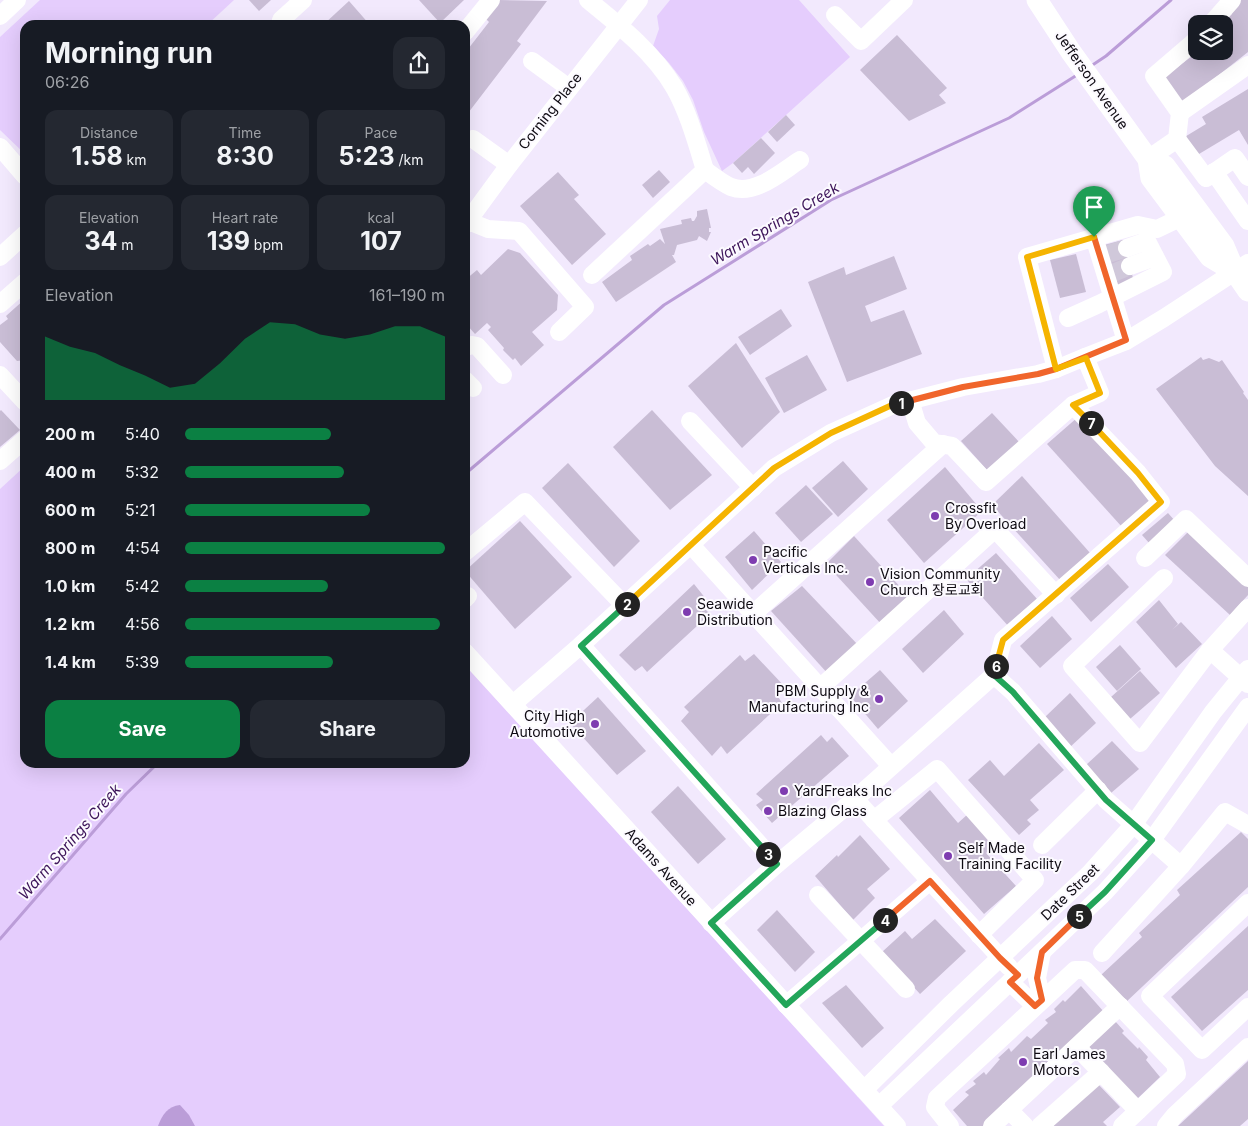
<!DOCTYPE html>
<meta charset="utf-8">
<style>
body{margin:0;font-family:Inter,"Noto Sans KR",sans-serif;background:#242831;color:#f1f3f6;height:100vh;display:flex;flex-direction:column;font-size:19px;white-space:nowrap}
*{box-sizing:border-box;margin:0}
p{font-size:16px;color:#9ea1a6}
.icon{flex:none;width:28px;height:28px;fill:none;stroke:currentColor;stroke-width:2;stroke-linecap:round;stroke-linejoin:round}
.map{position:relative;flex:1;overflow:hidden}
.drawer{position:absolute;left:20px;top:20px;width:450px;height:748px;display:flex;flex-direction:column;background:#171b24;border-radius:15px;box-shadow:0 5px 20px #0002}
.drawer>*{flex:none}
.fabs{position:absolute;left:1188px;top:15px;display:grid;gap:10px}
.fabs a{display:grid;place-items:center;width:45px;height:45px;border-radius:10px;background:#171b24;box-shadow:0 5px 20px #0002;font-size:25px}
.pin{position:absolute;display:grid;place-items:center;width:42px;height:42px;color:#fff;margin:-51px -21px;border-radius:50% 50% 50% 0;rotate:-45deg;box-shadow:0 0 5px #0007}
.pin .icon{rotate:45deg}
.km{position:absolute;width:25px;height:25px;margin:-12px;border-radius:50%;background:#222;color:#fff;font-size:14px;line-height:25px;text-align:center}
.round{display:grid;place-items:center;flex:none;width:52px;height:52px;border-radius:15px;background:#242831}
.headline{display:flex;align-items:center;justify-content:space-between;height:85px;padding:0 25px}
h1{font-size:28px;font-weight:700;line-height:38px}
.metrics{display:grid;grid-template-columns:repeat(3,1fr);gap:8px;height:85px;padding:5px 25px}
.metrics div{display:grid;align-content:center;border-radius:12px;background:#242831;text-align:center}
.metrics b{font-size:25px;font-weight:700}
.metrics small{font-size:14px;font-weight:400}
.metrics p{font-size:14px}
.chart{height:140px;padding:10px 25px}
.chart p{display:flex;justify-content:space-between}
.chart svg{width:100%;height:90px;margin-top:5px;fill:#0b8043;opacity:.7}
.action{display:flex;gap:10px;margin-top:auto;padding:10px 25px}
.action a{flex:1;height:58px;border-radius:15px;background:#0b8043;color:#fff;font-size:20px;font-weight:700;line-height:58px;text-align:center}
.action a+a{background:#242831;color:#f1f3f6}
ul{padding:0 25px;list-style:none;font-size:16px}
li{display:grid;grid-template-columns:80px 60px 1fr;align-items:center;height:38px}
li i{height:12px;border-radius:6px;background:#0b8043}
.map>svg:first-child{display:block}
</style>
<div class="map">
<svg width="1248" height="1126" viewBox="0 0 1248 1126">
<rect width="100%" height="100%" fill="#f2e9fd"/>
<g fill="#e5cdfd">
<path d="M 40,0 L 234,0 L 207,25 L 25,25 L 25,154 L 0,130 L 0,37 Z"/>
<path d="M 670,0 L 799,0 L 850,57 L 733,163 L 722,171 L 704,132 L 693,100 L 683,81 L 669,63 L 653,46 L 659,29 L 657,16 Z"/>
<path d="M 25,466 L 25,762 L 465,762 L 465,663 L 884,1126 L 0,1126 L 0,489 Z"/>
</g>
<path fill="#bb9dd8" d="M 180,1105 L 189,1115 L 195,1126 L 158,1126 C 162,1115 168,1106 180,1105 Z"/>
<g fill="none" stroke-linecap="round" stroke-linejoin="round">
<g stroke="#bb9dd8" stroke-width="3">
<path d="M 1091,66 L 1106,56 L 1171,0"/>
<path d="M 465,474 L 664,305 L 831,200 L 1009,118 L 1077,75"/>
<path d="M 0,939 L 126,794 L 159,762"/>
</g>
</g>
<g fill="#c9bdd5">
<path d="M 249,0 L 271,0 L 259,11 Z"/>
<path d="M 419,0 L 464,0 L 440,23 Z"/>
<path d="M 499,0 L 547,1 L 517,41 L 521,44 L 465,117 L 465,53 L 489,22 L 485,18 Z"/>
<path d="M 1238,0 L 1248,0 L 1248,52 L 1182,104 L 1162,79 L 1196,53 L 1194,51 L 1224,51 L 1224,24 L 1220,24 L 1232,14 L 1227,9 Z"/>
<path d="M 349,1 L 370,25 L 323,25 Z"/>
<path d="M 897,35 L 947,88 L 939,95 L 946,103 L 909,121 L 860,70 Z"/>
<path d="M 1248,89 L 1248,145 L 1239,130 L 1194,157 L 1183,138 L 1206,124 L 1202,117 Z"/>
<path d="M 786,115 L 795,125 L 777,142 L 768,132 Z"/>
<path d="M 761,138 L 775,153 L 754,174 L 748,167 L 742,173 L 733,163 Z"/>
<path d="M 659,170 L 670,182 L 653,198 L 642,185 Z"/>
<path d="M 558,172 L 579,195 L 574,199 L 606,234 L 572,265 L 520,206 Z"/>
<path d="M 707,209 L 711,228 L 709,228 L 709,232 L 711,232 L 707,241 L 699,236 L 697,240 L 677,245 L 674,255 L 672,255 L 676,262 L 616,302 L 602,282 L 632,260 L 630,256 L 648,244 L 650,246 L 660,239 L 665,244 L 660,229 L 682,224 L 681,220 L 691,218 L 692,221 L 694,221 L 697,216 L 697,211 Z"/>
<path d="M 1123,240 L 1134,282 L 1116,287 L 1104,245 Z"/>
<path d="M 508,249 L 520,253 L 558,295 L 557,310 L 532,332 L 544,345 L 521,366 L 515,358 L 513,360 L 503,350 L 504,348 L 488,330 L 491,327 L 487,323 L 475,334 L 467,325 L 470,320 L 468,318 L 465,321 L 465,280 L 477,270 L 481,275 Z"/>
<path d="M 1076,254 L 1086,292 L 1060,298 L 1050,260 Z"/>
<path d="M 894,256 L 907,289 L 865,306 L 871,322 L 904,310 L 922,354 L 847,382 L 808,282 L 844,267 L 846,275 Z"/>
<path d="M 25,299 L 25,360 L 17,361 L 0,342 L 0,325 L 8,319 L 6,316 Z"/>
<path d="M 781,309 L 792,326 L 750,355 L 738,337 Z"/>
<path d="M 736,343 L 780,412 L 742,448 L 688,386 Z"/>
<path d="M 807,355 L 827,390 L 784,413 L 765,378 Z"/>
<path d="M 1201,357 L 1203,360 L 1209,358 L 1219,362 L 1222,360 L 1244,392 L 1243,393 L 1248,400 L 1248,496 L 1215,466 L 1156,389 Z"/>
<path d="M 1,410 L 20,430 L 0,447 L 0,411 Z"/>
<path d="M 652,410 L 712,475 L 670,510 L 613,447 Z"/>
<path d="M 992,413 L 1020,443 L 987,470 L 961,441 Z"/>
<path d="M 1078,417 L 1152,500 L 1122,527 L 1047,444 Z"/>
<path d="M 843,461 L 868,489 L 838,517 L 812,488 Z"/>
<path d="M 568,463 L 640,541 L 614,567 L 542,488 Z"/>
<path d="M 945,467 L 982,511 L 924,563 L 887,520 Z"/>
<path d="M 1022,476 L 1091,554 L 1061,581 L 992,505 Z"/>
<path d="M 806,485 L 833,514 L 801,542 L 775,513 Z"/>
<path d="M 1168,513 L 1175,521 L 1150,544 L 1142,535 Z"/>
<path d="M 520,521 L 572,577 L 515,629 L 465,571 Z"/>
<path d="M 754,531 L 781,562 L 752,590 L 725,557 Z"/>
<path d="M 1189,531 L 1248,587 L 1248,595 L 1230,615 L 1165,555 Z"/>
<path d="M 854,536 L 912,600 L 882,625 L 826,564 Z"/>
<path d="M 996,553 L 1038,600 L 1010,628 L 966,579 Z"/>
<path d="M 1108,564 L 1129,587 L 1091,622 L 1070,598 Z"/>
<path d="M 694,584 L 710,604 L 705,609 L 710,614 L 647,672 L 642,666 L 635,671 L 619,655 Z"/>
<path d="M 802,586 L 859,646 L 829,675 L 771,611 Z"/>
<path d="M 1159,600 L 1178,624 L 1172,630 L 1181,622 L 1202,644 L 1176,668 L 1136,622 Z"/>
<path d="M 944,610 L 964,634 L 923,673 L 902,649 Z"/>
<path d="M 1052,616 L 1072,639 L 1040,668 L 1020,646 Z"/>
<path d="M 1120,645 L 1141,669 L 1117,691 L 1096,667 Z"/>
<path d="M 754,654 L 786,688 L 777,695 L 782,703 L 727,754 L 721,746 L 712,756 L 681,721 L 689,712 L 684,707 L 740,655 L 745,661 Z"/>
<path d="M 880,670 L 908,701 L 878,729 L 850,696 Z"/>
<path d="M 1140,671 L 1160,693 L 1130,719 L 1111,697 Z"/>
<path d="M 1070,693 L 1096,723 L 1069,748 L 1044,718 Z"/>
<path d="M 598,697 L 646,751 L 617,775 L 570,723 Z"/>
<path d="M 821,735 L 827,742 L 832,737 L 849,756 L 772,823 L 756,805 L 763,800 L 756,794 Z"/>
<path d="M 1112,741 L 1139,769 L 1111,793 L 1086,765 Z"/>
<path d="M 1039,743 L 1064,770 L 1030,800 L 1039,810 L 1027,820 L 1031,824 L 1019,835 L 968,780 L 990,760 L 1004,776 Z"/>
<path d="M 678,786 L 726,839 L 698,864 L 651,812 Z"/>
<path d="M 930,790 L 958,823 L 968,814 L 997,845 L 986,853 L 1016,886 L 984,914 L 899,818 Z"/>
<path d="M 1241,832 L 1248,839 L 1248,887 L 1125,1003 L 1101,975 L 1142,937 L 1139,933 L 1180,895 L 1177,890 Z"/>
<path d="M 860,835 L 890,869 L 867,889 L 875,898 L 853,920 L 815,876 L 837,855 L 838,857 Z"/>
<path d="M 777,910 L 815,952 L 795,972 L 757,930 Z"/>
<path d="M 935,919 L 966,951 L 920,994 L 882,952 L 905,931 L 912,939 Z"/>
<path d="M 1248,926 L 1248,990 L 1202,1031 L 1171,997 Z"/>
<path d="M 846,985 L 884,1028 L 862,1048 L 822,1003 Z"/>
<path d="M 1081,986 L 1104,1012 L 984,1126 L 967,1126 L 953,1110 L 969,1095 L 965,1092 L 976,1084 L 973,1081 L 984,1072 L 986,1075 L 1000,1059 L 998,1058 L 1009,1048 L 1011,1052 L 1027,1036 L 1031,1039 L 1048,1023 L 1045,1020 L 1056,1012 L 1054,1009 L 1063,1000 L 1065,1002 Z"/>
<path d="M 1115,1021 L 1124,1031 L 1122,1033 L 1138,1049 L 1139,1047 L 1148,1057 L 1146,1060 L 1160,1077 L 1136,1100 L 1088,1047 Z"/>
<path d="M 1248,1061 L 1248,1119 L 1240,1126 L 1178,1126 Z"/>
<path d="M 1098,1084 L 1120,1107 L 1103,1122 L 1107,1126 L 1053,1126 Z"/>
</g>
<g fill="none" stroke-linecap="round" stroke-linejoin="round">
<g stroke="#d0c8da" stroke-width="18" stroke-dasharray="18 9" stroke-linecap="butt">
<path d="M 1108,254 L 1127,248"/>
<path d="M 1113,273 L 1130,266"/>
</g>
<g stroke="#fff" stroke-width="18">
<path d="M 588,0 C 620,26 653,52 674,87 C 688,111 697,144 705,170"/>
<path d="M 835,15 L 861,41 L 904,0"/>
<path d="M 0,16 L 17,0"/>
<path d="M 1211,24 L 1232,0"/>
<path d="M 280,25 L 281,20 L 303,0"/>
<path d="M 465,32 L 491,0"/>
<path d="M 532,61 L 569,88"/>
<path d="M 1180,113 L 1248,65"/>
<path d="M 473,139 L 509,165"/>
<path d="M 1177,139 L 1206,178 L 1235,158 L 1248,177"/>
<path d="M 0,147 L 25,176"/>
<path d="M 1148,159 L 1177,139 L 1180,113 L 1154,76 L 1196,40"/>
<path d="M 705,170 C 713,176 722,183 731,187 C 755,196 781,172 800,160"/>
<path d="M 1214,172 L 1248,221"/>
<path d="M 468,221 L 488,229 L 519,231 L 585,307 L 559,332"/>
<path d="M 465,225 L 509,165 L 639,0"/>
<path d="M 1094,237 L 1126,341"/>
<path d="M 0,257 L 25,234"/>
<path d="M 1130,266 L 1155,257"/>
<path d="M 592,275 L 705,170"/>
<path d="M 0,304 L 25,282"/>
<path d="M 1068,318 L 1099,304 L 1163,272 L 1147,241 L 1127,248"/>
<path d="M 465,347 L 472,345 L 477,346 L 503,375"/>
<path d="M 1056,369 L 1027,257 L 1138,225 L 1157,229 L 1180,218"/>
<path d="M 0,375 L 25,402"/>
<path d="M 465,380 L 473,388"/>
<path d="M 910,400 L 917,423 L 934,443 L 952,446 L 986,482 L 1073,405"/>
<path d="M 690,421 L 753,488"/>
<path d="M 0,461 L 25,439"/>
<path d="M 691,545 L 891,766"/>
<path d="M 465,552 L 525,502 L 625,606"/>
<path d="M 1145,558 L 1186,519 L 1248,578"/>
<path d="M 1164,578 L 1072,666 L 1140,743 L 1210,650 L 1248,608"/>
<path d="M 465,599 L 468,596"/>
<path d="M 753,614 L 943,444"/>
<path d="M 581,645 L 777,864"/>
<path d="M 1210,650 L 1248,684"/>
<path d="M 465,652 L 897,1126"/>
<path d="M 994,675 L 1003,640 L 1161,502 L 1138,473 L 1073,405 L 1100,393 L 1085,357"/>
<path d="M 994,675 L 1013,692 L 1106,800 L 1181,866"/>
<path d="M 820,688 L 995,529 L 1056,595"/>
<path d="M 513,704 L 581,645 L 774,468 L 831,433 L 893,405 L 963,387 L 1038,374 L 1056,369 L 1085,357 L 1126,341 L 1164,318 L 1248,263"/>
<path d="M 855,799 L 930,881"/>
<path d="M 874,820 L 937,769 L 1035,880 L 979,935"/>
<path d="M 1042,845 L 1098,790"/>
<path d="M 818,895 L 906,989"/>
<path d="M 1248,903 L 1150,996 L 1202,1050 L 1248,1007"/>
<path d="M 711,923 L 777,864 L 855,799 L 994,675"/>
<path d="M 1102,953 L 1181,866 L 1225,812 L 1248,825"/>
<path d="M 1010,982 L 1035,1006"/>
<path d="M 1042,1000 L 1037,978 L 1042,952"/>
<path d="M 786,1005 L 930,881 L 1009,967"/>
<path d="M 1077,1047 L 1138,1111"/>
<path d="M 864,1090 L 951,1004 L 1090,873 L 1133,825 L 1213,712 L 1248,669"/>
<path d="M 879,1106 L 1105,892 L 1152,840 L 1248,707"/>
<path d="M 1009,1110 L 1025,1126"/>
<path d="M 950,1126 L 935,1107 L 937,1098 L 1075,970 L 1085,970 L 1175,1064 L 1177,1074 L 1122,1126"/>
<path d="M 992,1126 L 1120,1006"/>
<path d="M 1040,1126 L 1101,1072"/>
<path d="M 1166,1126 L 1175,1115 L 1248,1047"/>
</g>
<g stroke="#fff" stroke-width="21">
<path d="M 1037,0 L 1071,52 L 1148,159 L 1151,178 L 1210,257 L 1235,272"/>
<path d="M 1148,159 L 1165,166 L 1224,246 L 1235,272 L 1248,291"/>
</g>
</g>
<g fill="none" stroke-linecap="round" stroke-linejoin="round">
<defs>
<path id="split-1" d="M 901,403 L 963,387 L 1038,374 L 1056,369 L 1126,340 L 1094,237"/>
<path id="split-2" d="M 627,604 L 774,468 L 831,433 L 892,405 L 901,403"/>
<path id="split-3" d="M 627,604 L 581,646 L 768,854"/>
<path id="split-4" d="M 768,854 L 777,864 L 711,923 L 786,1005 L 885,920"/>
<path id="split-5" d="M 885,920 L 930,881 L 1000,958 L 1018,975 L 1010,982 L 1035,1006 L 1042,1000 L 1037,978 L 1042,952 L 1079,916"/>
<path id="split-6" d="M 996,666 L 994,675 L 1013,692 L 1106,800 L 1152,840 L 1105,892 L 1079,916"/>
<path id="split-7" d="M 996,666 L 1003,640 L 1161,502 L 1138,473 L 1091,423"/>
<path id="split-8" d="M 1091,423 L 1073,405 L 1100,393 L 1086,358 L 1056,369 L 1027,257 L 1094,237"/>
</defs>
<use href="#split-1" stroke="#fff" stroke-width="10"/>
<use href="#split-2" stroke="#fff" stroke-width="10"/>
<use href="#split-3" stroke="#fff" stroke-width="10"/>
<use href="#split-4" stroke="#fff" stroke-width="10"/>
<use href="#split-5" stroke="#fff" stroke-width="10"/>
<use href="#split-6" stroke="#fff" stroke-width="10"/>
<use href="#split-7" stroke="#fff" stroke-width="10"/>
<use href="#split-8" stroke="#fff" stroke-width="10"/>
<use href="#split-1" stroke="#f0652b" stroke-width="6"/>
<use href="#split-2" stroke="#f5b400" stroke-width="6"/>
<use href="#split-3" stroke="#22a559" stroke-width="6"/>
<use href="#split-4" stroke="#22a559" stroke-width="6"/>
<use href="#split-5" stroke="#f0652b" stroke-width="6"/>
<use href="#split-6" stroke="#22a559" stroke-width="6"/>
<use href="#split-7" stroke="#f5b400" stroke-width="6"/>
<use href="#split-8" stroke="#f5b400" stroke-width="6"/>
</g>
<g fill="#7e3cb0" stroke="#fcfaff" stroke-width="2">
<circle cx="935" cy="516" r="5"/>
<circle cx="753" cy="560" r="5"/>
<circle cx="870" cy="582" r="5"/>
<circle cx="687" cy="612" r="5"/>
<circle cx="879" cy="699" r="5"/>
<circle cx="595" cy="724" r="5"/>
<circle cx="784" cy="791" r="5"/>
<circle cx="768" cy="811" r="5"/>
<circle cx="948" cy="856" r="5"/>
<circle cx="1023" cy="1062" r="5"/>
</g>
<g text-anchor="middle" stroke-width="4" stroke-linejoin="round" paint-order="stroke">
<g font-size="14" fill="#0e0a12" stroke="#fcfaff">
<text transform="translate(1092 80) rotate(55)" y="5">Jefferson Avenue</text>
<text transform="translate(550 111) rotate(-52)" y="5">Corning Place</text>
<text transform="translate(661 867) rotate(48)" y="5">Adams Avenue</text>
<text transform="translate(1070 892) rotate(-44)" y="5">Date Street</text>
</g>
<g font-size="14" fill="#0e0a12" stroke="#fcfaff" text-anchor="start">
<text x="945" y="513">Crossfit<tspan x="945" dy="16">By Overload</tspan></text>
<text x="763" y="557">Pacific<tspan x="763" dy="16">Verticals Inc.</tspan></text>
<text x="880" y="579">Vision Community<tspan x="880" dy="16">Church 장로교회</tspan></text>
<text x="697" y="609">Seawide<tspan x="697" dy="16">Distribution</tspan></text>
<text x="869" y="696" text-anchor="end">PBM Supply &amp;<tspan x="869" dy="16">Manufacturing Inc</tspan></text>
<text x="585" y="721" text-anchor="end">City High<tspan x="585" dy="16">Automotive</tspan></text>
<text x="794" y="796">YardFreaks Inc</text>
<text x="778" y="816">Blazing Glass</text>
<text x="958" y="853">Self Made<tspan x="958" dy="16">Training Facility</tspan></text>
<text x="1033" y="1059">Earl James<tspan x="1033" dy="16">Motors</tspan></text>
</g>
<g font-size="15" font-style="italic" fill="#3e165b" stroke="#fcfaff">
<text transform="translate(775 224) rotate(-31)" y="5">Warm Springs Creek</text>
<text transform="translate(70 842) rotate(-49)" y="5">Warm Springs Creek</text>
</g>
</g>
</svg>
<div class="fabs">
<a><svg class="icon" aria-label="layers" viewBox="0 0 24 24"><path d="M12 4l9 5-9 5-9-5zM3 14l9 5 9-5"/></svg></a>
</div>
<div class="pin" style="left:1094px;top:237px;background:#1e9e55"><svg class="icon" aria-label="arrive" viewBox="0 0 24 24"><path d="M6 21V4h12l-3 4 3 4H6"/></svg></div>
<b class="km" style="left:901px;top:403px">1</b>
<b class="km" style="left:627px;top:604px">2</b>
<b class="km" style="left:768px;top:854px">3</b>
<b class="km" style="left:885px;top:920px">4</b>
<b class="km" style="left:1079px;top:916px">5</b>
<b class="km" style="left:996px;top:666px">6</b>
<b class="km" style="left:1091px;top:423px">7</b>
<section class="drawer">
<div class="headline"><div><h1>Morning run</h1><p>06:26</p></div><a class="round"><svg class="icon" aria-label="share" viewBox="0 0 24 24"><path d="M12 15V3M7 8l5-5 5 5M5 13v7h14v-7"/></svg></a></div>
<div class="metrics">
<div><p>Distance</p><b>1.58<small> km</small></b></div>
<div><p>Time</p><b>8:30</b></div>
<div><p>Pace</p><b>5:23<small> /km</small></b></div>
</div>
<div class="metrics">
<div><p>Elevation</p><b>34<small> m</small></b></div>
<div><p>Heart rate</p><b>139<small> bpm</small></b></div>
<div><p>kcal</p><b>107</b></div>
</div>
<div class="chart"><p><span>Elevation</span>161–190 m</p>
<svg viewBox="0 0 160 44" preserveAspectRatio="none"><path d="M0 44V13L10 18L20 21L30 27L40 32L50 38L60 36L70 26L80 14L90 6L100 7L110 12L120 14L130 12L140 8L150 8L160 13V44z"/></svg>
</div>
<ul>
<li><b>200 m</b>5:40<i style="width:56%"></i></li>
<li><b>400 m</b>5:32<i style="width:61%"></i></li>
<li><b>600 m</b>5:21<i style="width:71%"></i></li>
<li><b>800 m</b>4:54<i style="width:100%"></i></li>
<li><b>1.0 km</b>5:42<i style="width:55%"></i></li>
<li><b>1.2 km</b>4:56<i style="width:98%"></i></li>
<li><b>1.4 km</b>5:39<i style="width:57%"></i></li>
</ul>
<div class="action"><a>Save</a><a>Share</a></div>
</section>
</div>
